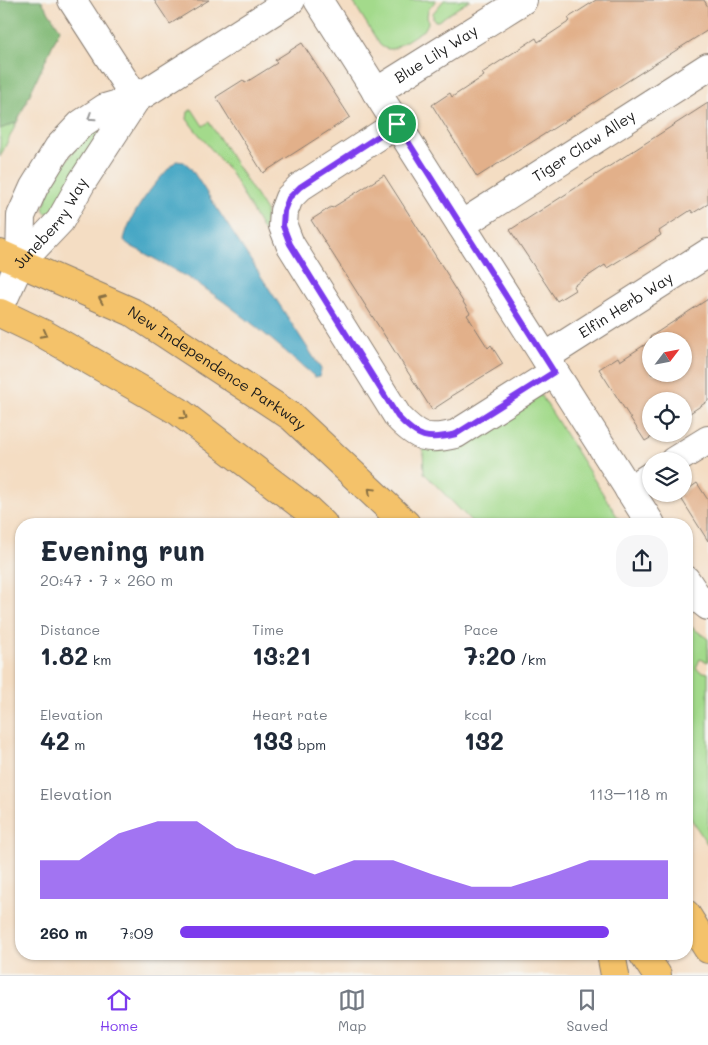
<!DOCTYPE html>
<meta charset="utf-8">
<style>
body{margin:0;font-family:Mali,sans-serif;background:#f6f6f7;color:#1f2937;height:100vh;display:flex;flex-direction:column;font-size:19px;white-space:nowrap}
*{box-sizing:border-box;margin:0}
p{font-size:16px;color:#747a83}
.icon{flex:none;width:28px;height:28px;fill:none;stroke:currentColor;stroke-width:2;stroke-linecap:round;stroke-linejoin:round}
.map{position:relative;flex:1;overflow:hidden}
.sheet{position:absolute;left:15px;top:518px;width:678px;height:442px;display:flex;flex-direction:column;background:#fff;border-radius:20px;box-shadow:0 1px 4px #0004}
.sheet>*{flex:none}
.needle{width:32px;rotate:58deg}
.buttons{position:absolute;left:642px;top:332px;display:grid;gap:10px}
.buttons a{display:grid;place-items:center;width:50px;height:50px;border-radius:50%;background:#fff;box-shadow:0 1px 4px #0004;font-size:25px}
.pin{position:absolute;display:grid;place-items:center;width:42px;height:42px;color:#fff;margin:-21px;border:2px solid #fff;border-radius:50%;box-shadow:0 1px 5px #0007}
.round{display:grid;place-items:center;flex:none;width:52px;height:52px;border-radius:20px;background:#f6f6f7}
.headline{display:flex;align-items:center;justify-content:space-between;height:85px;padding:0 25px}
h1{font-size:28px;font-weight:700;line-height:38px}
.figures{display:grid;grid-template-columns:repeat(3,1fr);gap:8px;height:85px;padding:5px 25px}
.figures div{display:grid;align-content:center}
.figures b{font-size:25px;font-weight:700}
.figures small{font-size:14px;font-weight:400}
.figures p{font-size:14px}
.chart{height:140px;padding:10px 25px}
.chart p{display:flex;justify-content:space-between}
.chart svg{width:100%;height:90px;margin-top:5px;fill:#7c3aed;opacity:.7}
ul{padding:0 25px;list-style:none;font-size:16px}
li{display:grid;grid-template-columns:80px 60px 1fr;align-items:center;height:38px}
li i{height:12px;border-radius:6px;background:#7c3aed}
.menu{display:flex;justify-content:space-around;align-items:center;height:70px;border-top:1px solid #e0e1e3;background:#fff;font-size:14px;color:#747a83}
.menu a{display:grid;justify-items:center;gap:2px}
.menu .on{color:#7c3aed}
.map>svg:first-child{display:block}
</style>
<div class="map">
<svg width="708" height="975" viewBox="0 0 708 975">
<rect width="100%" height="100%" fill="#f6f6f2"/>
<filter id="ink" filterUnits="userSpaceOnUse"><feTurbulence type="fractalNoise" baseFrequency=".02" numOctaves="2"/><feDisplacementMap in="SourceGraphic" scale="10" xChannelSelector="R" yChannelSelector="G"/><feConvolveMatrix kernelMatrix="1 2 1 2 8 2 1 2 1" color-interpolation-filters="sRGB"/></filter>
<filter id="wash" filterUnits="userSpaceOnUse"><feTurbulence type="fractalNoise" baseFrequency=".0096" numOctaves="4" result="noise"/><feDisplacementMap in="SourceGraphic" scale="20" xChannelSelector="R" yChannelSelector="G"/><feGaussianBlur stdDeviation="1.12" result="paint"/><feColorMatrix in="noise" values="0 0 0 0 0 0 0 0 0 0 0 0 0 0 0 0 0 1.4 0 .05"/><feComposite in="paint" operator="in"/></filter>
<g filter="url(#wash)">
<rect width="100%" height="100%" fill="#f4ddc3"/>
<g fill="#a3da8b" stroke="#607b54">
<path d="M 352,0 L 436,0 L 428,10 L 427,16 L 428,23 L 425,29 L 395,48 C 389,50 385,49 380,45 Z"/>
<path d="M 444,0 L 470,0 L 438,21 L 435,21 L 433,18 L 433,13 Z"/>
<path d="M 192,109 L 203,126 L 209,122 L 266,211 L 264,232 L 231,173 L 192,126 L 187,119 L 188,112 Z"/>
<path d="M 109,117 L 52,211 L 49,213 L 45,213 L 43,208 C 53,181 68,155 88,135 C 94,128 102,123 109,117 Z"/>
<path d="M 17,122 L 0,157 L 0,129 Z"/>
<path d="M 541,395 L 622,524 L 474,524 L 424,473 L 423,448 Z"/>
<path d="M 686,623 L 708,639 L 708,662 L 700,659 L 696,668 L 700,671 L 708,673 L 708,845 L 686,811 Z"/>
</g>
<path fill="#82ba77" stroke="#4f6b4a" d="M 0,0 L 41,0 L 60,29 L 17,122 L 0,129 Z"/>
<path fill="#46a7c5" stroke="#316270" d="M 176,161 L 184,162 L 190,167 L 307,347 L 321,369 L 320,376 L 315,377 C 276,343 236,308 192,280 C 177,271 161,263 146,254 C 138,249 129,247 124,240 C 130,212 156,181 176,161 Z"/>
<g id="blocks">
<g fill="#e2b08a" fill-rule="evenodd">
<path d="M 154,0 L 209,0 L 170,24 Z"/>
<path d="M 596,0 L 704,0 L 708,7 L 708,30 L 477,177 L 432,105 L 450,93 L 452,97 L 484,76 L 482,73 L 536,38 L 538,42 L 570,21 L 568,18 Z"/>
<path d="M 302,43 L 350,117 L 263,173 L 216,97 L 243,80 L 245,83 L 277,63 L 275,60 Z"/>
<path d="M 708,103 L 708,204 L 693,213 L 691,210 L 659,231 L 661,235 L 607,268 L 605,265 L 573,286 L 575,290 L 557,301 L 510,230 Z"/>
<path d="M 384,175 L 449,277 L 448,278 L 470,313 L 467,315 L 488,348 L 491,345 L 503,364 L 451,396 L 452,397 L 432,410 L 311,220 L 331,207 L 332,208 Z"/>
<path d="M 708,299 L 708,401 L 684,417 L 684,401 L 651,401 L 651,434 L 657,434 L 645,441 L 599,369 L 618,357 L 620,361 L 652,340 L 650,337 ZM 651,341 L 684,341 L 684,374 L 651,374 Z"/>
<path d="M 697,483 L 708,500 L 708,541 L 679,495 L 684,494 L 684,492 Z"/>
</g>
</g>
</g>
<g filter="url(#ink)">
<use href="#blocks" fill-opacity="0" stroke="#887c70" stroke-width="1"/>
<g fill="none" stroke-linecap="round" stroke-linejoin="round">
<defs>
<g id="minor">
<path d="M 72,0 L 136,99"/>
<path d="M 318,0 L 651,524"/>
<path id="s1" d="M 376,92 L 523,0"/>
<path d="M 397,124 L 300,187 L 289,198 L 284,211 L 283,226 L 290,244 L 398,417 C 418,438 427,441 456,434 L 554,372"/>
<path id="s2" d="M 461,225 L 708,67"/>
<path d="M 20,263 L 21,216 L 34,187 L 58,148 L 81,124 L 105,108 L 136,99 L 291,0"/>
<path id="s3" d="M 0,307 L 20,263 L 60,221 L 82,182 L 136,99"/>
<path id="s4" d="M 545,357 L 708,253"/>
<path d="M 674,461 L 708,440"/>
<path d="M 629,490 L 651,476"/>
<path d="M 686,580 L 698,598 L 708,606"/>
</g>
<g id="major">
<path id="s5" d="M 0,254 L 132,312 L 292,417 L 406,524"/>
<path d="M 0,313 L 44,334 L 178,411 L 309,511 L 323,524"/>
<path d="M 686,914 L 708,949"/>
<path d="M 643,954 L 657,975"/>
</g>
<path id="highway" d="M 611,954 L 615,975"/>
</defs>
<use href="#minor" stroke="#887c70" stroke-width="30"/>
<use href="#major" stroke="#887c70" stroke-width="30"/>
<use href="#highway" stroke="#887c70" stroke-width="30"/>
<use href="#minor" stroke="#fff" stroke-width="28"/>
<use href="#major" stroke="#f4c26a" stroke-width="28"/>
<use href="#highway" stroke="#f4c26a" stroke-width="28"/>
</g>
<defs><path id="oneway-chevron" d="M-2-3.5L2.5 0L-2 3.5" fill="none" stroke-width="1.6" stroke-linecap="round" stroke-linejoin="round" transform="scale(1.25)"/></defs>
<use stroke="#999" href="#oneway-chevron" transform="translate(91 117) rotate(147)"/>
<g stroke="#886f43">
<use href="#oneway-chevron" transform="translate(102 299) rotate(-157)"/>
<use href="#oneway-chevron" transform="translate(44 334) rotate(28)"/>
<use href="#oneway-chevron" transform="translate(184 416) rotate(37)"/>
<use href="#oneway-chevron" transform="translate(371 491) rotate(-137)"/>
</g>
</g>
<g fill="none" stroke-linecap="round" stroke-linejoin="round" filter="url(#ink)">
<defs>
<path id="route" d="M 397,124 L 554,372 L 456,434 C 427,441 418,438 398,417 L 290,244 L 283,226 L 284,211 L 289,198 L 300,187 Z"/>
</defs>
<use href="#route" stroke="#fff" stroke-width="10"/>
<use href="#route" stroke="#7c3aed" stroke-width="6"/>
</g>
<g text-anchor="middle" stroke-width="4" stroke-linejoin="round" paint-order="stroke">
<g font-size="15" fill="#1c1c1c" stroke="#f6f6f2">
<text dy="5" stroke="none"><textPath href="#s1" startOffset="71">Blue Lily Way</textPath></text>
<text dy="5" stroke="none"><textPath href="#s2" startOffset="146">Tiger Claw Alley</textPath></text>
<text dy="5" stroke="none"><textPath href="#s3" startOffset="99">Juneberry Way</textPath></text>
<text dy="5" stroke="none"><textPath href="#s4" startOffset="96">Elfin Herb Way</textPath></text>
<text dy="5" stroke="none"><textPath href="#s5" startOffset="246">New Independence Parkway</textPath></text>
</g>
</g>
</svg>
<div class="buttons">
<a><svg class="needle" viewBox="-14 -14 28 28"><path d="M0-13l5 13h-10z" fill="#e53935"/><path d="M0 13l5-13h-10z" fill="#747a83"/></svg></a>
<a><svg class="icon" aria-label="locate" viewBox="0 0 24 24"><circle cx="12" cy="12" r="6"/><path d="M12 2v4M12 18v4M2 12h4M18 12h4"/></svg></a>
<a><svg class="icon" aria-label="layers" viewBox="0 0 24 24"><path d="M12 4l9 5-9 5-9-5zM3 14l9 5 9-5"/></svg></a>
</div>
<div class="pin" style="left:397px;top:124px;background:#1e9e55"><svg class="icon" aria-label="arrive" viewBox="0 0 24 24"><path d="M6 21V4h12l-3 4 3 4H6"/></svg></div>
<section class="sheet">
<div class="headline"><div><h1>Evening run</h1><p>20:47 · 7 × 260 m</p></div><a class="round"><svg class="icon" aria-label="share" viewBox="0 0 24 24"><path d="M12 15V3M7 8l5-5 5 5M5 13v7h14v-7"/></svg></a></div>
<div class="figures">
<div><p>Distance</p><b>1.82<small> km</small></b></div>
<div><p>Time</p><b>13:21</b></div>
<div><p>Pace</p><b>7:20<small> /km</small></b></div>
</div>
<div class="figures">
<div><p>Elevation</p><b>42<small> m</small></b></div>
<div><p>Heart rate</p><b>133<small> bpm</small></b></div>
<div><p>kcal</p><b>132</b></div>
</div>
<div class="chart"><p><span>Elevation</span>113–118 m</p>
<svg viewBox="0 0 160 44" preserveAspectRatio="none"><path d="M0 44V25L10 25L20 12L30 6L40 6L50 19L60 25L70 32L80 25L90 25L100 32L110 38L120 38L130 32L140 25L150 25L160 25V44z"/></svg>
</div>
<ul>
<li><b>260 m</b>7:09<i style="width:88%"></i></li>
</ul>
</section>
</div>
<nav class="menu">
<a class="on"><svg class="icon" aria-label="home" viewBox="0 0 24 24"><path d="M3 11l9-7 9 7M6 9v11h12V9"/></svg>Home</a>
<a><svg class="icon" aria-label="map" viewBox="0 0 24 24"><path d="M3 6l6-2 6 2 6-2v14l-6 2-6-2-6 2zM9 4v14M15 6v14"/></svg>Map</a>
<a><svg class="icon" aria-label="saved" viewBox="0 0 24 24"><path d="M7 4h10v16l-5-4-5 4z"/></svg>Saved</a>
</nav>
